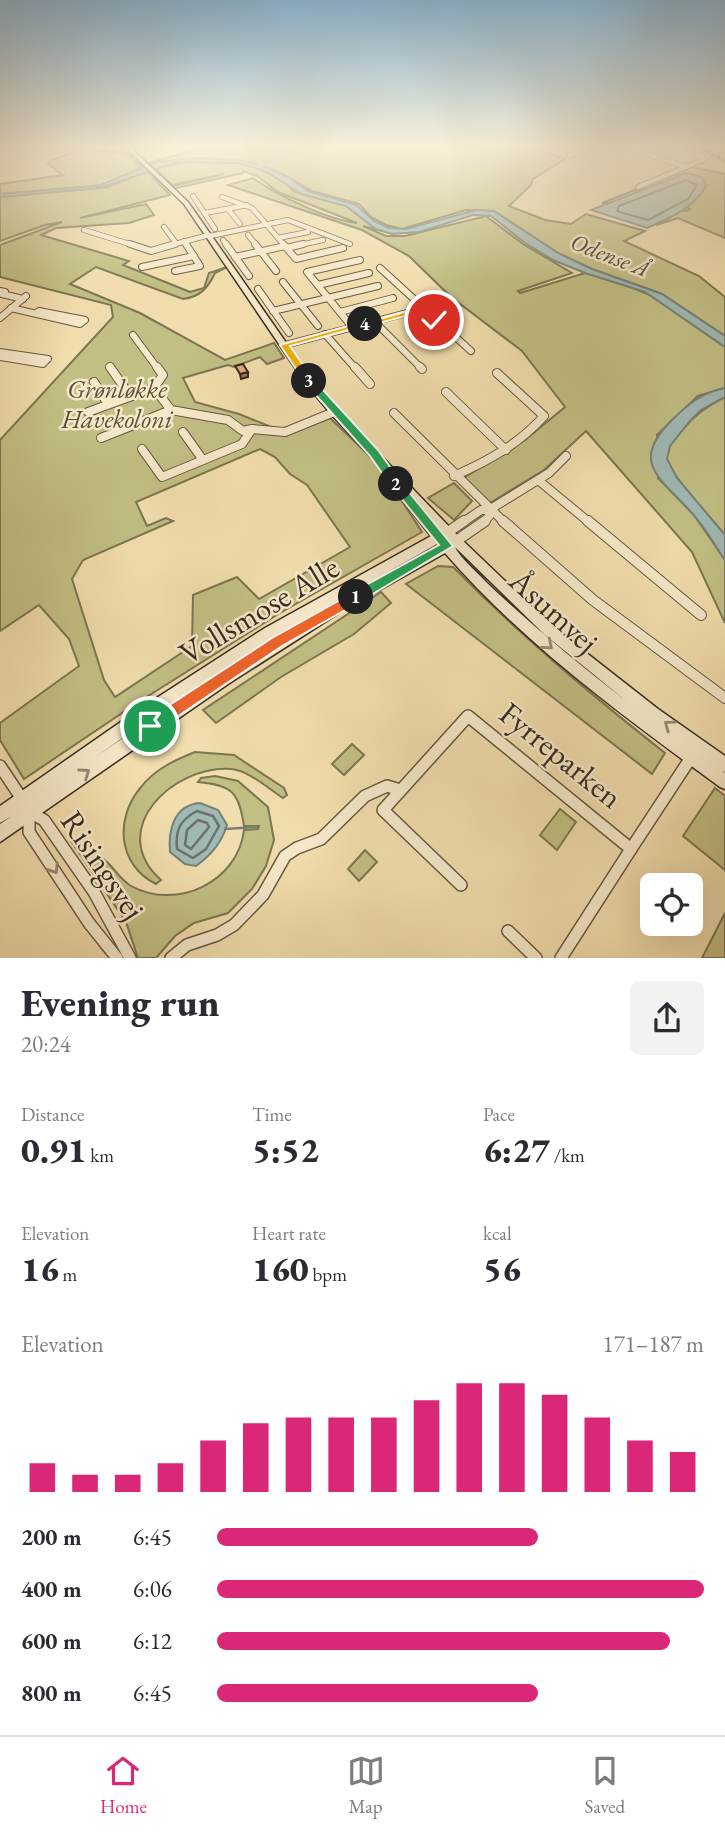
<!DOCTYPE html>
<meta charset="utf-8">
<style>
body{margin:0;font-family:"EB Garamond",serif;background:#f2f2f3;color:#2b2b33;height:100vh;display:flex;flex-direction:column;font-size:26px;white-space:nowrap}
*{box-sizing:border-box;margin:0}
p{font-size:23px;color:#7c7c81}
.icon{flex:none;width:38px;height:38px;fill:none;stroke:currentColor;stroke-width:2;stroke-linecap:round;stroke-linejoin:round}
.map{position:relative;height:958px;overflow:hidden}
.details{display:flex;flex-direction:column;background:#fff;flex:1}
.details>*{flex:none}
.tools{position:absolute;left:640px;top:873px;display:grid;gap:14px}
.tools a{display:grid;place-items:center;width:63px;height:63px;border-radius:10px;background:#fff;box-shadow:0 7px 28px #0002;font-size:35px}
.pin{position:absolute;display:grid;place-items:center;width:60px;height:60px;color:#fff;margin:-30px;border:4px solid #fff;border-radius:50%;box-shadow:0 2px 7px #0007}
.km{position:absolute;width:35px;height:35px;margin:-18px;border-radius:50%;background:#222;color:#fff;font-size:19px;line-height:35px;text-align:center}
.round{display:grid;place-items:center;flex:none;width:74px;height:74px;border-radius:10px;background:#f2f2f3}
.overview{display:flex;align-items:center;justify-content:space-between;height:119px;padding:0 21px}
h1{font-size:38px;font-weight:800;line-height:52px}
.metrics{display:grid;grid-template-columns:repeat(3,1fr);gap:10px;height:119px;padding:7px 21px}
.metrics div{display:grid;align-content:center}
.metrics b{font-size:35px;font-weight:800}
.metrics small{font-size:19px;font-weight:400}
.metrics p{font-size:19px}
.chart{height:196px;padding:14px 21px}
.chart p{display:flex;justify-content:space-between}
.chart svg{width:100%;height:126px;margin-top:7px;stroke:#db2777;stroke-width:6}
ul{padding:0 21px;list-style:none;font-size:23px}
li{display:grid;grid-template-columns:112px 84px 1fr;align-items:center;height:52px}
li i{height:18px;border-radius:9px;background:#db2777}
.dock{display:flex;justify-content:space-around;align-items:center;height:98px;border-top:2px solid #e1e1e2;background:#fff;font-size:19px;color:#7c7c81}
.dock a{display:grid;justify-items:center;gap:4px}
.dock .on{color:#db2777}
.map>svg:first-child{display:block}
</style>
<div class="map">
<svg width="725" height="958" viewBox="0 0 725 958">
<rect width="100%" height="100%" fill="#f1ddad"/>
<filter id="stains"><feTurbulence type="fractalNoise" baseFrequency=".00286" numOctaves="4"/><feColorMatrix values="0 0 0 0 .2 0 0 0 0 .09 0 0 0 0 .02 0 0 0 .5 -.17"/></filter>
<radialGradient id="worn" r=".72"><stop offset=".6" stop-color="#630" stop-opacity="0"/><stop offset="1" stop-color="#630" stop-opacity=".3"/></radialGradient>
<g fill="#c2bf84" stroke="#7c7651" stroke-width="2" fill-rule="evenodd">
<path d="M 68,148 L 92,148 L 131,154 L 143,167 L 103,185 L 0,194 L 0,184 L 63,175 L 48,164 L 52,160 L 74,152 Z"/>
<path d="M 202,148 L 537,148 L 565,159 L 533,179 L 531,185 L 509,206 L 545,220 L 571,224 L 586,214 L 645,231 L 624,241 L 699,276 L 725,297 L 725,336 L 662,294 L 592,269 L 558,253 L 494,211 L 466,210 L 402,229 L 386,225 L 371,217 L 359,204 L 312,191 L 284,175 L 250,162 L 199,158 L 149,163 Z"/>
<path d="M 192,161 L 237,163 L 259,169 L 281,179 L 294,191 L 346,206 L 376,229 L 390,233 L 363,226 L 386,236 L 405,236 L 486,216 L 523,244 L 572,273 L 518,291 L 520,293 L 585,273 L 619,282 L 650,295 L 725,347 L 725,388 L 698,396 L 657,435 L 658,478 L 694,515 L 725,560 L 725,623 L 692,552 L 586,431 L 544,470 L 490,503 L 462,479 L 525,440 L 565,407 L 522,351 L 451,297 L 409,256 L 362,230 L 228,185 L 253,178 C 278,196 329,220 357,223 L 278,192 L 257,176 L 243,171 L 243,173 L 177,188 L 173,186 L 224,174 L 172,185 L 155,168 Z"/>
<path d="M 692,167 L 725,174 L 725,238 L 678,218 L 656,225 L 675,210 L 686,211 L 690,209 L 683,205 L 602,203 Z"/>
<path d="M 147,171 L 170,195 L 80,218 L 146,204 L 154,215 L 129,223 L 56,228 L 41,235 L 129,261 L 123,265 L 190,292 L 204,288 L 209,273 L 227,267 L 215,273 C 208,288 200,297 183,299 L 96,267 L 70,284 L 140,313 L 225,360 L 274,343 L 284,358 L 267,364 L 260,357 L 234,367 L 228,365 L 183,378 L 195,402 L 239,414 L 289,434 L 330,418 L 378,464 L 422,532 L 280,613 L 137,703 L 24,779 L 0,740 L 0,723 L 79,666 L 69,639 L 39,605 L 0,631 L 0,440 L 113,317 L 111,305 L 0,277 L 0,245 L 62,222 L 45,225 L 0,241 L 0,197 L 108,187 ZM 260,449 L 275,457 L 290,474 L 307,485 L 350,547 L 259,599 L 237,577 L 193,595 L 192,646 L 115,697 L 104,680 L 72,579 L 83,560 L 173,521 L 166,518 L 147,526 L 136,502 Z"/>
<path d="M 725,397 L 725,535 C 713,520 668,473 667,458 C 666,447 676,437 682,430 C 695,415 708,405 725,397 Z"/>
<path d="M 454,483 L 472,501 L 454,520 L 428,498 Z"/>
<path d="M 438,566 L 453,567 C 521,636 589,693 665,753 L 652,774 L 406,584 Z"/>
<path d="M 381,592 L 391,603 L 354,634 L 281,677 L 216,723 L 203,710 Z"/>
<path d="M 352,744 L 364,755 L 344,775 L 332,764 Z"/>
<path d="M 195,752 L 234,755 L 284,788 L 287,795 L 283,798 C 269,789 248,770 231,769 C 173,765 105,830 161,880 L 156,884 C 118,865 114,819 141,787 C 155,769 175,760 195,752 Z"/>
<path d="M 215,776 L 238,781 L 268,807 L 274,840 L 266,866 L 252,889 L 228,913 L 194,923 L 175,936 L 156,958 L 138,958 L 126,922 L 71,841 L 78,838 C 88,846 98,854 108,863 C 115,870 122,881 131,886 C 177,911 238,882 244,830 L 258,829 L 259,826 L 244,826 C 239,792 232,785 198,782 L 201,778 Z"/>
<path d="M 715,788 L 725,796 L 725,870 L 683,836 Z"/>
<path d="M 560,809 L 576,822 L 557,850 L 540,835 Z"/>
<path d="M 365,850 L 377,862 L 359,881 L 348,869 Z"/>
<path d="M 725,913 L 725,958 L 702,958 Z"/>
</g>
<g fill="#a0b9b5" stroke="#768179" stroke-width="2">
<path d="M 199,158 L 245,161 L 268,168 L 288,177 L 308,191 L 356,205 L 374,221 L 389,228 L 406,229 L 476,210 L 494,211 L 558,253 L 592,269 L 662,294 L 725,336 L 725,347 L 645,292 L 585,273 L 553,260 L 525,243 L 491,216 L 473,215 L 419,232 L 392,234 L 376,229 L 346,206 L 301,194 L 267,172 L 241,163 L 178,162 L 99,188 L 0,197 L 0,194 L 98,186 L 158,162 Z"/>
<path d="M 686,173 L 702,177 L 706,186 C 693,209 671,217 647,228 L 591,210 Z"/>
<path d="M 725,388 L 725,397 L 701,410 L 690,421 L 670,446 L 667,459 L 677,478 L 725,535 L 725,560 C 714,544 704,526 691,512 C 661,478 629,463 671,421 C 688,404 701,393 725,388 Z"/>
<path d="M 200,803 L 218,810 L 227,825 C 222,842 210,856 196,866 L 185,864 L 170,852 C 168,830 174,805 200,803 Z"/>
</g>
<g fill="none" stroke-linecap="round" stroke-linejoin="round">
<path stroke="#6c726a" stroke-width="2" d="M 686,180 L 697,185 L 688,199 L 648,220 L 617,211 L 619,206 Z"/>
<g stroke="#6c726a" stroke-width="2.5">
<path d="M 197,811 L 213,816 L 219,826 L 206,849 L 193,858 L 177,849 C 175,830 180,820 197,811 Z"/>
<path d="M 198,820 L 207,823 L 209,827 L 191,849 L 185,845 L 187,830 Z"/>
</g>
<path stroke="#768179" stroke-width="2" d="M 67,148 L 128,154 L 142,170"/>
<path stroke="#768179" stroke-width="2.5" d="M 225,829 L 257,827"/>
<path fill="#a0b9b5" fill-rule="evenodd" d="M 312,148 L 319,148 L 306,155 L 287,153 C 279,160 263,170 254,166 L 277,156 L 283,150 L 305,151 Z"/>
<defs>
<g id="street-far4">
<path d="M 630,148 L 686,167 L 705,159 L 687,148"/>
<path d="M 569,156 L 591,148"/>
<path d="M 638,187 L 686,167"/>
<path d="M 193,196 L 215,229"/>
<path d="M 222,197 L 252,208 L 285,246"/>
<path d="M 228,209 L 240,224"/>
<path d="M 205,213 L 247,205"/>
<path d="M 164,227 L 176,243"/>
<path d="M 84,230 L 136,246"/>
<path d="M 248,235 L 257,246"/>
<path d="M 210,236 L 288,220 L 350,244"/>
<path d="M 278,238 L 308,232"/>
<path d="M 223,240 L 227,246"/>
<path d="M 184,241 L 187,246"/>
<path d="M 168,246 L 209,235"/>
<path d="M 295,246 L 323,240"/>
</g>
<g id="street-far3">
<path d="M 130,244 L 151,251 L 175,244"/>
<path d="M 226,244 L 249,276"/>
<path d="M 255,244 L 276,271"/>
<path d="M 283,244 L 296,259 L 343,248"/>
<path d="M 287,248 L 303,244"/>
<path d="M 235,257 L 285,246"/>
<path d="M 142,267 L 194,256"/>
<path d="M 380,268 L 471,351"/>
<path d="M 175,271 L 200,266 L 186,244"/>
<path d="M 283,282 L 318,326"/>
<path d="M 318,285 L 369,273"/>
<path d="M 258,289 L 289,333"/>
<path d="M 0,291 L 5,292 L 2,294 L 23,299"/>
<path d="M 11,308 L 80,324 L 85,320 L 39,311 L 36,313"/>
<path d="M 273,311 L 378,286"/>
<path d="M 340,312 L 393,298"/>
<path d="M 0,318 L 26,296"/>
<path d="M 375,322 L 422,369"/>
<path d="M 352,327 L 307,272 L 360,260"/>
<path d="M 325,334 L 356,369"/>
<path d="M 133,335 L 158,369"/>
<path d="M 285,345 L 422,309"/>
<path d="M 0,352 L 48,359 L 43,364 L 0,357"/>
</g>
<g id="street-far2">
<path d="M 110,367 L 130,396"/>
<path d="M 355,367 L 370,384"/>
<path d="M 420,367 L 422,369"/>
<path d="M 94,382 L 108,404"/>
<path d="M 154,388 L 163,375 L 157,367"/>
<path d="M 446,392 L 506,450"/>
<path d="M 88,412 L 154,388 L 171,410 L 228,420 L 243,431 L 252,429 L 285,432 L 334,412"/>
<path d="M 394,413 L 505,523"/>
<path d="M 183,432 L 203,460"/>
<path d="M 101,438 L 171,410"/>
<path d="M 142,449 L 162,477 L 242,444 L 252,429"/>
<path d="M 454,476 C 488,461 519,444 544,416 L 497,373"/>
<path d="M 538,480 L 590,523"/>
<path d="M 462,523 L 481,510 L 489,510 L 549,473 L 566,456"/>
<path d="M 483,523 L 490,515 L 489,510"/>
</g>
<g id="street-far1">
<path d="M 503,521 L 593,600 L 725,698"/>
<path d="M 588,521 L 701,615"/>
<path d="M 448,532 L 464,521"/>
<path d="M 456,541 L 485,521"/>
</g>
<g id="street">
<path d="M 0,766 L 24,802"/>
<path d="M 29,812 L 44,820 L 94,892 L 130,958"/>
<path d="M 29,813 L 29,832 L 89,923 L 117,958"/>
<path d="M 461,885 L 383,810 L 468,716 L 631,849 L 692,756"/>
<path d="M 508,931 L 536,958"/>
<path d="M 171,958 L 187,945 L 217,935 L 234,925 L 263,895 L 285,856 L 297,848 L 321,839 L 365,796 L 387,786 L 400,790"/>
<path d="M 561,958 L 631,849"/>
</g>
<path id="secondary" d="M 126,148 L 131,148 L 188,202 L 310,377 L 337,410 L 460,538 L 552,626 L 658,709 L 725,756 L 725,772 L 723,771 L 725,773 L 725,789 L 720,787 C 623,716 524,644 445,553 L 342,611 L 228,684 L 0,842 L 0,824 L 12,816 L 0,823 L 0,806 L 138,710 L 265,628 L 431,536 L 390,484 L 389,481 L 391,478 L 331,414 L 304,381 L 184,204 ZM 437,544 L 438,545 C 320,610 205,681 94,758 L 148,720 L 275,636 ZM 455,547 L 544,634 L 625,700 C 577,663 530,624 486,582 C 476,571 460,558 455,547 Z"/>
</defs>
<use href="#street-far4" stroke="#665842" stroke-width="6"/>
<use href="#street-far3" stroke="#665842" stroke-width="8"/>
<use href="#street-far2" stroke="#665842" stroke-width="10"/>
<use href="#street-far1" stroke="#665842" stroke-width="12"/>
<use href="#street" stroke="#665842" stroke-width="14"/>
<use href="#secondary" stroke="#372c1e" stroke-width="3"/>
<use href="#street-far4" stroke="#f6e9ca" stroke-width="4.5"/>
<use href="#street-far3" stroke="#f6e9ca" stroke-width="6"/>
<use href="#street-far2" stroke="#f6e9ca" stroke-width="8"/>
<use href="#street-far1" stroke="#f6e9ca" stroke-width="10"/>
<use href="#street" stroke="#f6e9ca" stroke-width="11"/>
<use href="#secondary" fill="#f6e9ca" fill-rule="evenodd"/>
<defs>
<path id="rail" d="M 702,148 L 725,161"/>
</defs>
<use href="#rail" stroke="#372c1e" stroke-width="3.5"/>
<use href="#rail" stroke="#f6e9ca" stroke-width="2" stroke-dasharray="3.5" stroke-linecap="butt"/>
</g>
<path fill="#a07659" stroke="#372c1e" stroke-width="2" d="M 248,372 L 248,377 L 241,379 L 240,374 Z"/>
<path fill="#e5a87f" stroke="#372c1e" stroke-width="2" d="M 243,364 L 248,372 L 240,374 L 235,366 Z"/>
<defs><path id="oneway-chevron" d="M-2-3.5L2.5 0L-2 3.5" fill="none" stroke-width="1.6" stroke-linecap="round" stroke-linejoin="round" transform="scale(1.75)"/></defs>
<g stroke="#968a74">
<use href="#oneway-chevron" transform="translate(548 645) rotate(40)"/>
<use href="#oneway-chevron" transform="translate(669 725) rotate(-144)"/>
<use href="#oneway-chevron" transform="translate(85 773) rotate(-35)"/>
<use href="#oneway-chevron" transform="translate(54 869) rotate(57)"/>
</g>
<linearGradient id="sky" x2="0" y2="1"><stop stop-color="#8bb6d4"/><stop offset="0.52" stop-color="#f9f0da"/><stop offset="1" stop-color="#f9f0da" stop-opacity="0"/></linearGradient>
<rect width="725" height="282" fill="url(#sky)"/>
<path fill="#f0652b" stroke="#fff" stroke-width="2" d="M 356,591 L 363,597 L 361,601 L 282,646 L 156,731 L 150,733 L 145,731 L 143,726 L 145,721 L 272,638 Z"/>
<path fill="#22a559" stroke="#fff" stroke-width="2" d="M 396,480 L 400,481 L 453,546 L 361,601 L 351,601 L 351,593 L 439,545 L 392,487 L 390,484 Z"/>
<path fill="#22a559" stroke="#fff" stroke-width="2" d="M 306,379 L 313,379 L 378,450 L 400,481 L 400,487 L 392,487 L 370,456 L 306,384 Z"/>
<path fill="#f5b400" stroke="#fff" stroke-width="2" d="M 362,322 L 370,324 L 290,346 L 314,381 L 313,384 L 306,384 L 280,345 Z"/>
<path fill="#f5b400" stroke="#fff" stroke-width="2" d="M 419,308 L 425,308 L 437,318 L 437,322 L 431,322 L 420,312 L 365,327 L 361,324 Z"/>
<g text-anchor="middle" stroke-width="5" stroke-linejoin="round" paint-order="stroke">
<g font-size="23" font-style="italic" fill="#514f44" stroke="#f6e9ca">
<text transform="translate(610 255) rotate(21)" y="8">Odense Å</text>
</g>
<g font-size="26" font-style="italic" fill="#5a5138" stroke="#f6e9ca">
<text x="117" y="398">Grønløkke<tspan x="117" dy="30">Havekoloni</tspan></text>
</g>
<g font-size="32" fill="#372c1e" stroke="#f6e9ca">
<text transform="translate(259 610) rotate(-31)" y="11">Vollsmose Alle</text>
<text transform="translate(554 611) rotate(42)" y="11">Åsumvej</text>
<text transform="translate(561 755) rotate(39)" y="11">Fyrreparken</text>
<text transform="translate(103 865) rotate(56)" y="11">Risingsvej</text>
</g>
</g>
<rect width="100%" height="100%" filter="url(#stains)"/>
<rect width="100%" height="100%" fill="url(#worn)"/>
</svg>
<div class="tools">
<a><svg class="icon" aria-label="locate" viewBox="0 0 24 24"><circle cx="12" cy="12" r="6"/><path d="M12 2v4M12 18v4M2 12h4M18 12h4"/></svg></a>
</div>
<div class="pin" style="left:150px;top:726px;background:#1e9e55"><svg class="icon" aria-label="arrive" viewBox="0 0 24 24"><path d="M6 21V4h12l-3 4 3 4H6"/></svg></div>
<div class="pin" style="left:434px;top:320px;background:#d93025"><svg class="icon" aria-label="check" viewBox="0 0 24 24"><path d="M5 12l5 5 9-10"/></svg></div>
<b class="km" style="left:356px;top:597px">1</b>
<b class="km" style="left:396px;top:484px">2</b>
<b class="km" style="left:309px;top:381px">3</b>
<b class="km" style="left:365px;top:324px">4</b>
</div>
<section class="details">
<div class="overview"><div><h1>Evening run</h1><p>20:24</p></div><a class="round"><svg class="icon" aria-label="share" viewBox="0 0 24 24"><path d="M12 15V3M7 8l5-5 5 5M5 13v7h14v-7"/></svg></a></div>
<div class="metrics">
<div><p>Distance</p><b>0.91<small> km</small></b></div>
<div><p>Time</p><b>5:52</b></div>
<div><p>Pace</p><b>6:27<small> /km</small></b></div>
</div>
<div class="metrics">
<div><p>Elevation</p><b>16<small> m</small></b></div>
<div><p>Heart rate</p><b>160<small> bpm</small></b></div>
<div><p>kcal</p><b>56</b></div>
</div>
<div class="chart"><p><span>Elevation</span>171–187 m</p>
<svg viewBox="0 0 160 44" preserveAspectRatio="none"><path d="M5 44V34M15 44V38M25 44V38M35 44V34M45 44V26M55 44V20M65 44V18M75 44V18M85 44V18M95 44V12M105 44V6M115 44V6M125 44V10M135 44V18M145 44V26M155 44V30"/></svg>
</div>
<ul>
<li><b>200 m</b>6:45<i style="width:66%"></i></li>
<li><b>400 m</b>6:06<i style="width:100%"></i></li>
<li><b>600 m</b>6:12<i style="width:93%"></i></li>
<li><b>800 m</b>6:45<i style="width:66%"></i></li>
</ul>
</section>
<nav class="dock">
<a class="on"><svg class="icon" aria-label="home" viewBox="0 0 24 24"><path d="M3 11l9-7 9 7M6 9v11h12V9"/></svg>Home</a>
<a><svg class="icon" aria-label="map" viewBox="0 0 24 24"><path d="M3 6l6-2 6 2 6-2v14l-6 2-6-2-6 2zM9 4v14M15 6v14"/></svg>Map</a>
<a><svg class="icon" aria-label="saved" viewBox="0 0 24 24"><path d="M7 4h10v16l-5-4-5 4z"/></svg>Saved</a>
</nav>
